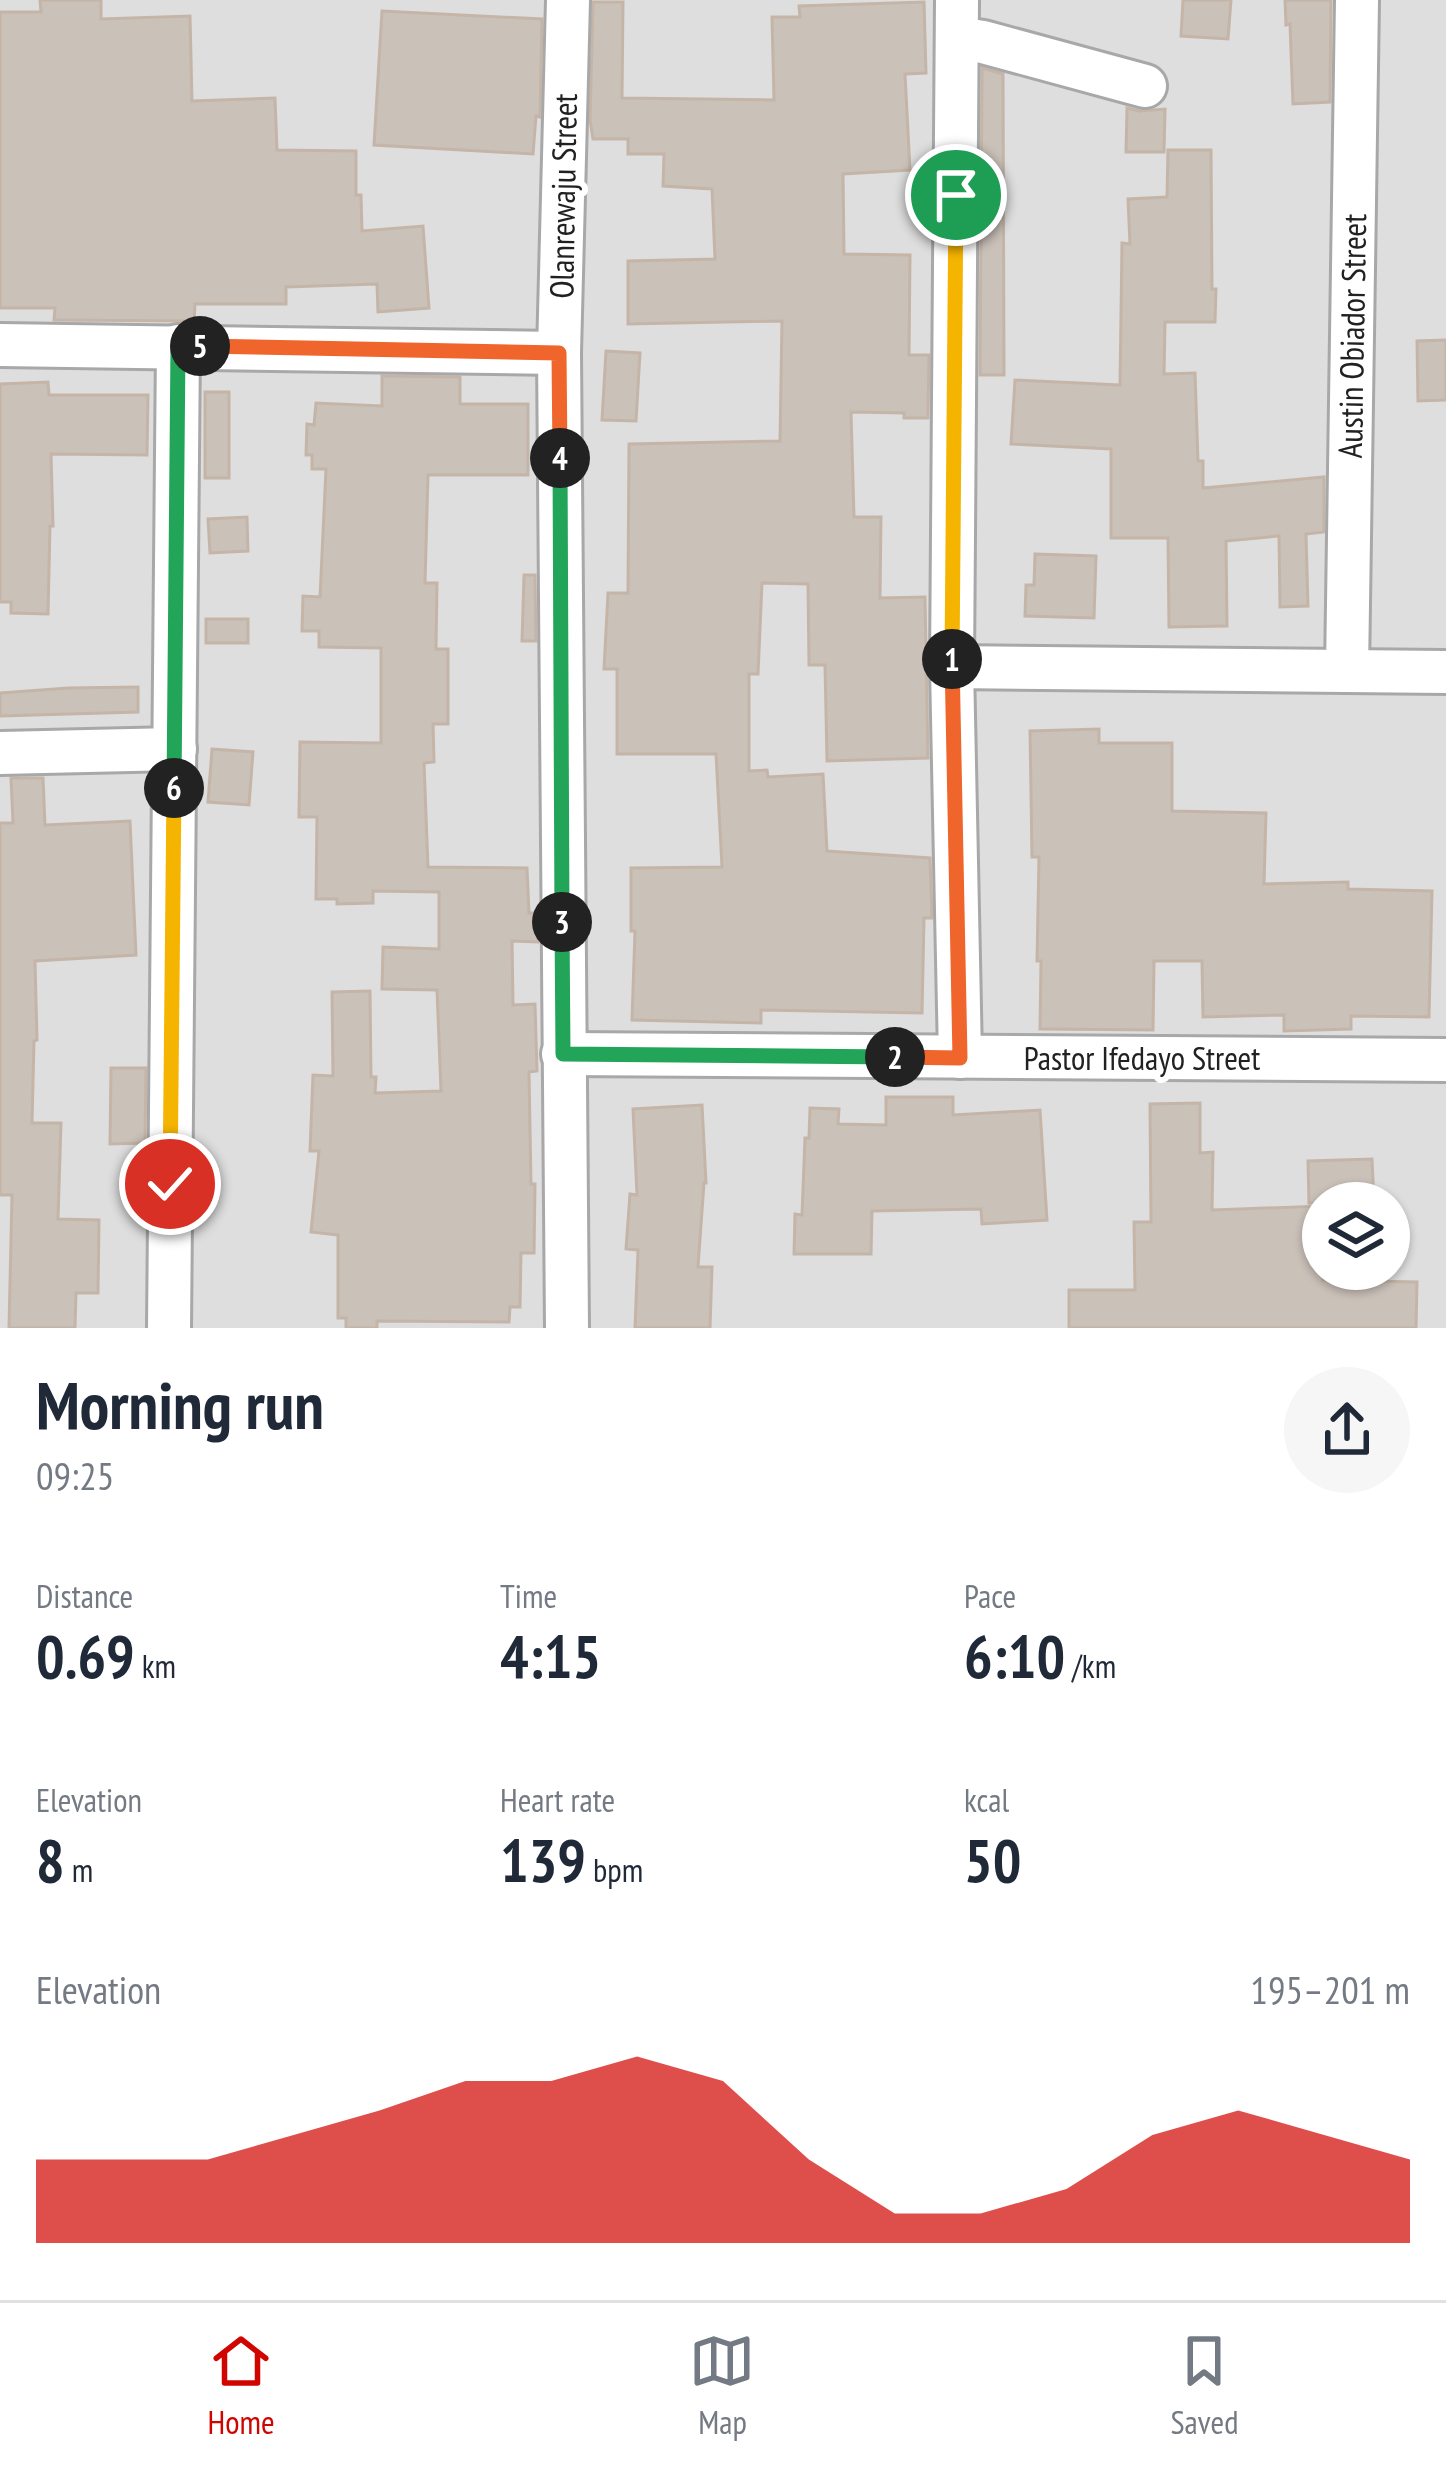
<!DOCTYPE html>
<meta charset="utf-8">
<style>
body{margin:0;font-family:"PT Sans Narrow",sans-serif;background:#f6f6f7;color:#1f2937;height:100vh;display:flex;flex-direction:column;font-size:45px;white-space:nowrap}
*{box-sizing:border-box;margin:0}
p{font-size:39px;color:#747a83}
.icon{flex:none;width:66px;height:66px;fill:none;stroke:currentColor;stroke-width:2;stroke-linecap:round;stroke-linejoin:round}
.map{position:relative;height:1328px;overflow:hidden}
.panel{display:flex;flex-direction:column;background:#fff;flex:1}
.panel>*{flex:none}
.fabs{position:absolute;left:1302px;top:1182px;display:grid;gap:24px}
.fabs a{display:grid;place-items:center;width:108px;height:108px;border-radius:50%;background:#fff;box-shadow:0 3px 9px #0004;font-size:60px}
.pin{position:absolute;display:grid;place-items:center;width:102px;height:102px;color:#fff;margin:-51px;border:6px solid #fff;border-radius:50%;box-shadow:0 3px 12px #0007}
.km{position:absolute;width:60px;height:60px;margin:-30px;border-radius:50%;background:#222;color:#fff;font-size:33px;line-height:60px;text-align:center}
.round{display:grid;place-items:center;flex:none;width:126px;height:126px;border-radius:63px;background:#f6f6f7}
.head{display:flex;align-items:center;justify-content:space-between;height:204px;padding:0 36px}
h1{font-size:66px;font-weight:600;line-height:90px}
.stats{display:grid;grid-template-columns:repeat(3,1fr);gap:18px;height:204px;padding:12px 36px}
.stats div{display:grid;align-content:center}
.stats b{font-size:60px;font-weight:600}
.stats small{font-size:33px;font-weight:400}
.stats p{font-size:33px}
.chart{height:336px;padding:24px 36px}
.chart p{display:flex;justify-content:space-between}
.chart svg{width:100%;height:216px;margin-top:12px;fill:#d10500;opacity:.7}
.menu{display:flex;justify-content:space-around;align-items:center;height:168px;border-top:3px solid #e0e1e3;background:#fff;font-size:33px;color:#747a83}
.menu a{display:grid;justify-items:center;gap:6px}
.menu .on{color:#d10500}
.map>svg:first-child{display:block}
</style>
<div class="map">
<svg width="1446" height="1328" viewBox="0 0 1446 1328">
<rect width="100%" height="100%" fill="#f2eee7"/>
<path fill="#dfdede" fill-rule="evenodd" d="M 0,0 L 1446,0 L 1446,1328 L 0,1328 ZM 1323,1203 L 1389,1203 L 1389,1269 L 1323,1269 Z"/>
<g fill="#cac1b9" stroke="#c4b5a8" stroke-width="3">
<path d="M 40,0 L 101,0 L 101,19 L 190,16 L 192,101 L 275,98 L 277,150 L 356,151 L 356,195 L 361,195 L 362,231 L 423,226 L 429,308 L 378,312 L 377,284 L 286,287 L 286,304 L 195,304 L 194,321 L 54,320 L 55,308 L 0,308 L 0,12 L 41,12 Z"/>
<path d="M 1183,0 L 1231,0 L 1228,39 L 1181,36 Z"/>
<path d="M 1285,0 L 1331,0 L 1330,102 L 1293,104 L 1290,24 L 1286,25 Z"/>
<path d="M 593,2 L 623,2 L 622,98 L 774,100 L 772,17 L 800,17 L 799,6 L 924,2 L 926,73 L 905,74 L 910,170 L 843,174 L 844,254 L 910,255 L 909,355 L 929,355 L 928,418 L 904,418 L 904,413 L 851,412 L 854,517 L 881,517 L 880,598 L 925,597 L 928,758 L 827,761 L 825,665 L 809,665 L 808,584 L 762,583 L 758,674 L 749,674 L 749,771 L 767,770 L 768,777 L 823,774 L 827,851 L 930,858 L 932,918 L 924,918 L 922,1013 L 761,1010 L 761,1023 L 632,1020 L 635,931 L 631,931 L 631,868 L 722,867 L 716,754 L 617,754 L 617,669 L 604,669 L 608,593 L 628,593 L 629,444 L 780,441 L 782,321 L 628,324 L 628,261 L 715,259 L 712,189 L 663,186 L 664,154 L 628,154 L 628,139 L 593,139 L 590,120 Z"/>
<path d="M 382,11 L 542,19 L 540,117 L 536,116 L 533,154 L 374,145 Z"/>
<path d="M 982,68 L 1003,74 L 1004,375 L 980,375 Z"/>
<path d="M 1127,108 L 1139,111 L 1165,109 L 1164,152 L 1126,152 Z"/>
<path d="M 1168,150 L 1211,150 L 1212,289 L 1216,289 L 1215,322 L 1165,322 L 1164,374 L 1195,373 L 1198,461 L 1203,461 L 1203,488 L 1324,477 L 1324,532 L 1306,534 L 1308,606 L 1280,607 L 1279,536 L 1226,541 L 1227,626 L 1169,627 L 1168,538 L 1111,538 L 1111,449 L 1011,444 L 1015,380 L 1120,385 L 1122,243 L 1130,244 L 1128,199 L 1167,197 Z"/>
<path d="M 1446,340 L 1446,400 L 1418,401 L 1417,341 Z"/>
<path d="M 606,351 L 640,353 L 636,421 L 602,420 Z"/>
<path d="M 382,376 L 460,377 L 460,404 L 528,404 L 528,475 L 428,475 L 425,583 L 437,583 L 436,649 L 448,649 L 448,724 L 433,724 L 434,762 L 424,763 L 428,867 L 527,868 L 529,913 L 538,913 L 538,942 L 512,941 L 513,1005 L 535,1004 L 537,1071 L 529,1072 L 531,1184 L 535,1184 L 534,1253 L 521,1253 L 520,1307 L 510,1307 L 509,1322 L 377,1321 L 377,1328 L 346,1328 L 346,1318 L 338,1318 L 338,1235 L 311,1232 L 319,1151 L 310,1151 L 313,1075 L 333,1076 L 332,992 L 370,991 L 371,1077 L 376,1077 L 375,1093 L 441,1091 L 437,990 L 382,989 L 383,947 L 439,949 L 439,892 L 373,891 L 373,903 L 337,904 L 337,899 L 316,899 L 317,817 L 299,817 L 300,742 L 381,743 L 381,648 L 319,647 L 319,631 L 302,631 L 303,596 L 320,597 L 326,469 L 312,469 L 312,455 L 306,455 L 307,424 L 314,425 L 316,403 L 382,406 Z"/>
<path d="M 48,382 L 49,395 L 148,395 L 147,455 L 51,454 L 53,526 L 50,526 L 48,614 L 11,613 L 11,602 L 0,602 L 0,384 Z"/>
<rect x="205" y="392" width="24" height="86"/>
<path d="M 247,517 L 248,551 L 210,553 L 208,519 Z"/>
<path d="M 1035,554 L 1096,556 L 1094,618 L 1025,616 L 1026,585 L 1034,585 Z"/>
<path d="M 524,575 L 535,575 L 536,641 L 522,641 Z"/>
<rect x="206" y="619" width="42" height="24"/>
<path d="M 138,687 L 138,712 L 0,716 L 0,693 L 68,688 Z"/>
<path d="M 1099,729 L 1099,743 L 1172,743 L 1172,811 L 1266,813 L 1264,884 L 1348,882 L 1348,889 L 1432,891 L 1429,1017 L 1351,1016 L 1351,1029 L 1284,1031 L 1284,1015 L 1203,1017 L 1202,961 L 1154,961 L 1153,1030 L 1040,1029 L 1041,961 L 1037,961 L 1039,857 L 1032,857 L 1030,731 Z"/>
<path d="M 212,749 L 253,752 L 249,805 L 208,802 Z"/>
<path d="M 11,778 L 43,778 L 45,825 L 130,821 L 136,955 L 35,961 L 37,1040 L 34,1041 L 32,1123 L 61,1123 L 58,1219 L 99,1220 L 98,1293 L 76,1293 L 75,1328 L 9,1328 L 12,1195 L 0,1195 L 0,823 L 13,823 Z"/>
<path d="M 111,1068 L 146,1068 L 145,1143 L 110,1144 Z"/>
<path d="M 886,1097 L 953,1097 L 953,1115 L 1040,1110 L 1047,1220 L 982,1224 L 981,1209 L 872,1211 L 871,1254 L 794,1254 L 795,1214 L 802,1215 L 805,1138 L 809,1138 L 810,1108 L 839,1109 L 838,1124 L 886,1125 Z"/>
<path d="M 1200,1103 L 1200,1153 L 1213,1152 L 1212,1210 L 1323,1206 L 1323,1280 L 1417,1282 L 1416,1328 L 1069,1328 L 1069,1290 L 1135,1290 L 1134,1222 L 1151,1222 L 1150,1104 Z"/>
<path d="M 702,1105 L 706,1183 L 704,1183 L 698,1267 L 712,1267 L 710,1328 L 635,1328 L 638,1250 L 626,1249 L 630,1194 L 637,1195 L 633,1109 Z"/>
<path d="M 1372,1159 L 1374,1203 L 1309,1203 L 1308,1161 Z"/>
</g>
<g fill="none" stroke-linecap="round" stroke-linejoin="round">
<defs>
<g id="minor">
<path d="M 957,0 L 952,667 L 960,1057"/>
<path d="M 957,38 L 983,42 L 1145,86"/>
<path d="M 0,345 L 559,353"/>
<path d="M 952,667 L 1446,672"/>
<path d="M 1347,671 L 1357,0"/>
<path d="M 0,753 L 175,749"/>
<path d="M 563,1054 L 1446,1060"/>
<path d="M 169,1328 L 178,346"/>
<path d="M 567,1328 L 559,353 L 568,0"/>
</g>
</defs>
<use href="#minor" stroke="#a8a8a8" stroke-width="48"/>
<use href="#minor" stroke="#fff" stroke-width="42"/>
</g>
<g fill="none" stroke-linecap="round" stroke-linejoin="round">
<defs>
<path id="split-1" d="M 952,659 L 956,195"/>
<path id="split-2" d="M 895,1057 L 960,1058 L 952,659"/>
<path id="split-3" d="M 562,922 L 563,1054 L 895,1057"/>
<path id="split-4" d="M 560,458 L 562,922"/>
<path id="split-5" d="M 200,346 L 559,353 L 560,458"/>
<path id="split-6" d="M 174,788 L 178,346 L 200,346"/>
<path id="split-7" d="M 170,1184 L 174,788"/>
</defs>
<use href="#split-1" stroke="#fff" stroke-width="24"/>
<use href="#split-2" stroke="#fff" stroke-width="24"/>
<use href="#split-3" stroke="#fff" stroke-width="24"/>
<use href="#split-4" stroke="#fff" stroke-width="24"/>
<use href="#split-5" stroke="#fff" stroke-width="24"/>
<use href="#split-6" stroke="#fff" stroke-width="24"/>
<use href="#split-7" stroke="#fff" stroke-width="24"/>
<use href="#split-1" stroke="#f5b400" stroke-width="15"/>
<use href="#split-2" stroke="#f0652b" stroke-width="15"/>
<use href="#split-3" stroke="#22a559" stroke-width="15"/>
<use href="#split-4" stroke="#22a559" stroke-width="15"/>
<use href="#split-5" stroke="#f0652b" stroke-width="15"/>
<use href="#split-6" stroke="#22a559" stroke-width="15"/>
<use href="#split-7" stroke="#f5b400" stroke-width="15"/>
</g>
<g text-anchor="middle" stroke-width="12" stroke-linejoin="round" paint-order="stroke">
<g font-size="33" fill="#212121" stroke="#fff">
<text transform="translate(563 196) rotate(-89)" y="12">Olanrewaju Street</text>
<text transform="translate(1352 336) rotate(-89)" y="12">Austin Obiador Street</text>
<text x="1142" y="1070">Pastor Ifedayo Street</text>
</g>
</g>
</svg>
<div class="fabs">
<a><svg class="icon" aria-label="layers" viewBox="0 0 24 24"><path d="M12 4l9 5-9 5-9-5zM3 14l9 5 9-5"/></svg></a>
</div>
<div class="pin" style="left:956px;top:195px;background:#1e9e55"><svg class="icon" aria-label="arrive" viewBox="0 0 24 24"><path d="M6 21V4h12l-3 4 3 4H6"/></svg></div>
<div class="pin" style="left:170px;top:1184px;background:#d93025"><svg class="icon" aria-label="check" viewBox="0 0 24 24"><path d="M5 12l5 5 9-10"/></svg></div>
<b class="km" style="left:952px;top:659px">1</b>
<b class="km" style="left:895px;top:1057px">2</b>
<b class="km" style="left:562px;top:922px">3</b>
<b class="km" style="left:560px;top:458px">4</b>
<b class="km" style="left:200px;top:346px">5</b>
<b class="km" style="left:174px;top:788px">6</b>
</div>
<section class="panel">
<div class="head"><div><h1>Morning run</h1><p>09:25</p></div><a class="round"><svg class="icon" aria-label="share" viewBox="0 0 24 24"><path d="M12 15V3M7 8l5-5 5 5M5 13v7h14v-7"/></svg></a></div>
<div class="stats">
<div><p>Distance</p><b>0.69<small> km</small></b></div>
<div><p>Time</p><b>4:15</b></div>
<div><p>Pace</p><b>6:10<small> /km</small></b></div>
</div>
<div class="stats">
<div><p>Elevation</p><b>8<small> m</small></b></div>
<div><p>Heart rate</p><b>139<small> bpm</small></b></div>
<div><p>kcal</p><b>50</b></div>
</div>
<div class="chart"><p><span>Elevation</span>195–201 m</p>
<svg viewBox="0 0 160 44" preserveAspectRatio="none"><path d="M0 44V27L10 27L20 27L30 22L40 17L50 11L60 11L70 6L80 11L90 27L100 38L110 38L120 33L130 22L140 17L150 22L160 27V44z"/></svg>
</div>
</section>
<nav class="menu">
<a class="on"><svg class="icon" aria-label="home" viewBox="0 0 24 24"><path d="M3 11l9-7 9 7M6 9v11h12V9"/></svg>Home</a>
<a><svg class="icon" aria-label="map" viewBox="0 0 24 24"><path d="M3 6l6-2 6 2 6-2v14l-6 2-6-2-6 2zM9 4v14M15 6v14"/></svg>Map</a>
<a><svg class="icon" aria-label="saved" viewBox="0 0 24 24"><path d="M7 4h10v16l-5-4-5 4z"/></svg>Saved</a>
</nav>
